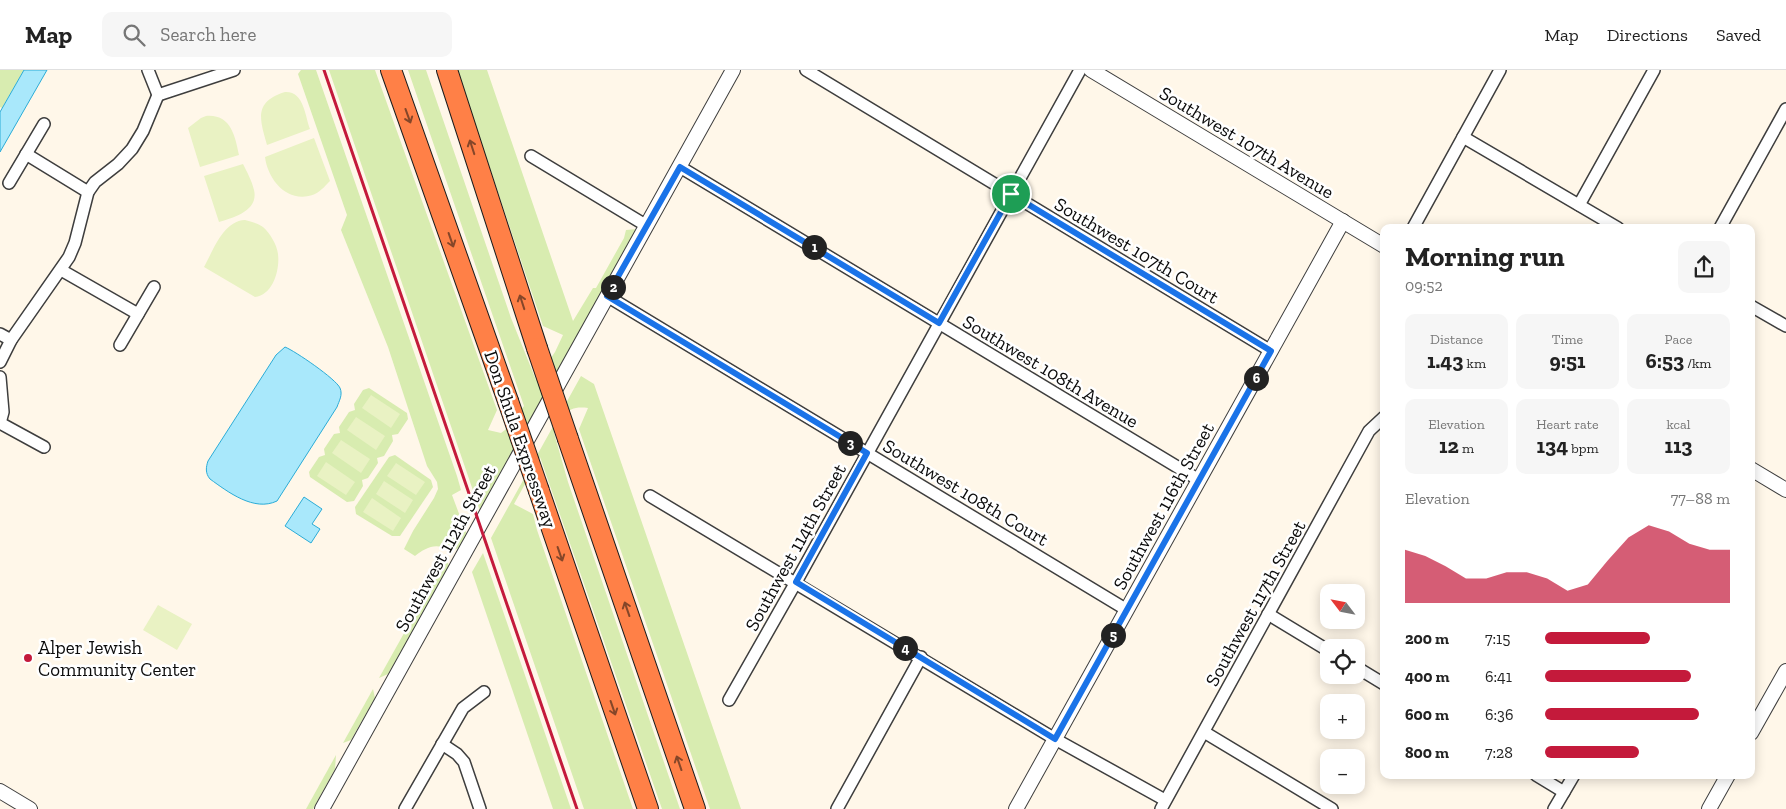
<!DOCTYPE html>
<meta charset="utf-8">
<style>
body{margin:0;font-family:"Zilla Slab",serif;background:#f6f6f6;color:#222;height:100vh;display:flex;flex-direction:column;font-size:19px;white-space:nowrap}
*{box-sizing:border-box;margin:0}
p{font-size:16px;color:#767676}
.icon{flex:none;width:28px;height:28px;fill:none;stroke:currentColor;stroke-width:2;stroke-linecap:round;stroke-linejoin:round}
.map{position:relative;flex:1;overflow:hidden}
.sheet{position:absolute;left:1380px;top:154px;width:375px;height:555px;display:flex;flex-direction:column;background:#fff;border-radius:10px;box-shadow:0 2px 12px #0003}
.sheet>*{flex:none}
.needle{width:32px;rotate:302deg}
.buttons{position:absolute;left:1320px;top:514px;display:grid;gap:10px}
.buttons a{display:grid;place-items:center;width:45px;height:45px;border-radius:10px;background:#fff;box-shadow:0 2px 12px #0003;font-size:25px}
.pin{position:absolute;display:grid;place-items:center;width:42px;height:42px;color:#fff;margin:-21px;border:2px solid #fff;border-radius:50%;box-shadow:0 1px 5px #0007}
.km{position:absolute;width:25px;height:25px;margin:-12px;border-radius:50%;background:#222;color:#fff;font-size:14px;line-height:25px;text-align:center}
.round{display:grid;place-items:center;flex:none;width:52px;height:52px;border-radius:10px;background:#f6f6f6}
.summary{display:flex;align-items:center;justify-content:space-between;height:85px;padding:0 25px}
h1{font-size:28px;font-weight:700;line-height:38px}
.figures{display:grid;grid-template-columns:repeat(3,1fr);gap:8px;height:85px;padding:5px 25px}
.figures div{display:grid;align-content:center;border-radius:10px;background:#f6f6f6;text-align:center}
.figures b{font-size:21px;font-weight:700}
.figures small{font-size:14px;font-weight:400}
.figures p{font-size:14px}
.chart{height:140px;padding:10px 25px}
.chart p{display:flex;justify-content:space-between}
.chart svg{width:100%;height:90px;margin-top:5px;fill:#c41a3b;opacity:.7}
ul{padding:0 25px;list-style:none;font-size:16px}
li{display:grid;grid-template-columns:80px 60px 1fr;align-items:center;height:38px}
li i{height:12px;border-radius:6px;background:#c41a3b}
header{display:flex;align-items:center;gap:30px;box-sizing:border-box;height:70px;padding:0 25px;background:#fff;border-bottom:1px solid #e0e0e0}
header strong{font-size:24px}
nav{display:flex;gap:28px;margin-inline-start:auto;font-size:18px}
.search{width:350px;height:45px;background:#f6f6f6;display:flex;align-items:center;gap:12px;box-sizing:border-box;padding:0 18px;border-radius:10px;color:#767676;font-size:19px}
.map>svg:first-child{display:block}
</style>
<header>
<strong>Map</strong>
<div class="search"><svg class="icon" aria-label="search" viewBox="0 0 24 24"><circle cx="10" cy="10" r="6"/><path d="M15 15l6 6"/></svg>Search here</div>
<nav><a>Map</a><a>Directions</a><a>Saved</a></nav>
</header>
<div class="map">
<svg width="1786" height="739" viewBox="0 0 1786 739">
<rect width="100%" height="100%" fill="#fff7e9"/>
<g fill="#d8ecb0">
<path d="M 0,0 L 24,0 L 2,38 L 0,37 Z"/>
<path d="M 301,0 L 316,0 L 457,406 L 461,420 L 452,425 L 467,465 C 463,473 461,480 450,480 L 460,462 L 459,461 L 448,480 C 436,472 425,478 415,486 L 404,479 L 413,461 L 434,428 L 438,419 L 437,412 L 427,396 L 388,277 L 341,160 L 347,145 L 298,4 Z"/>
<path d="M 329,0 L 375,0 L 497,340 L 488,360 L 501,363 L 505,360 L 524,336 L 408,0 L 426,0 L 511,248 L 536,310 L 555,282 L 563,265 L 543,256 L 457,0 L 487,0 L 573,251 L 593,218 L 596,218 L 624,168 L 626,160 L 637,159 L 480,441 Z"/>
<path d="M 581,306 L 594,314 L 741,739 L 710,739 L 581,365 L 579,359 L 588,338 C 566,335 564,346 554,363 L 568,412 L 680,739 L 662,739 L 540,387 L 514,434 L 533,444 L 537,460 L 633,739 L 584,739 L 491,468 Z"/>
<path d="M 369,318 L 407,343 L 408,349 L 398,364 L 392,365 L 393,371 L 384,386 L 377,388 L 378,393 L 368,408 L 362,410 L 363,416 L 354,431 L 347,432 L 310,407 L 309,402 L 319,387 L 325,385 L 324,379 L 334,364 L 340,363 L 339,357 L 349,342 L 355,340 L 354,334 L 363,320 Z"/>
<path d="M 395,385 L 431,410 L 433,417 L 400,466 L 392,466 L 356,444 L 355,437 L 389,387 Z"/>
<path d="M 483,483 L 571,739 L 553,739 L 472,502 Z"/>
<path d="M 446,488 L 449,496 L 442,510 L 391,599 L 388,604 L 379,608 Z"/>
<path d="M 373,619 L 375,628 L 351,670 L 343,673 Z"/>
<path d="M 336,685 L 335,699 L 313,739 L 306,739 Z"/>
</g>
<g fill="#e9f2c3">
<path d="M 285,22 C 304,21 305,46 310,59 L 267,75 C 260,50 253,32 285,22 Z"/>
<path d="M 206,46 C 231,44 235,66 239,85 L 200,97 L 188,58 L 201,48 Z"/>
<path d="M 314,68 L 330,111 C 326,115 321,121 315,124 C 289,135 268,111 265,87 Z"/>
<path d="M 243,94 C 247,102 252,111 254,120 C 259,141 233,148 219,152 L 204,106 Z"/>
<path d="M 245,150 C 251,152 258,153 263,157 C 270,163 277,175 278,184 C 280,200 273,225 255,227 L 204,197 C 213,181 223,151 245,150 Z"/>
<path d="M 371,325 L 400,344 L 391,358 L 362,338 Z"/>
<path d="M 356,347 L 385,366 L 376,380 L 347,360 Z"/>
<path d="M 341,370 L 370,389 L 361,403 L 332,383 Z"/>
<path d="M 326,392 L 355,412 L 346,425 L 317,406 Z"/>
<path d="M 396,393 L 425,412 L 416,425 L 387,406 Z"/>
<path d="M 384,411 L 413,430 L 405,443 L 376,424 Z"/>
<path d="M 372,428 L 401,448 L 393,461 L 363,442 Z"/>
<path d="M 158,535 L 192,554 L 177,580 L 143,560 Z"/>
</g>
<g fill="#a9e8fb" stroke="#2bacd7">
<path d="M 24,0 L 47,0 L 0,82 L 0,42 Z"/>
<path d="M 285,277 C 295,281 336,309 340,318 C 343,325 339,331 337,337 L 277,431 C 254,442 228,422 210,409 C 205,403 206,397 208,391 L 276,285 Z"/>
<path d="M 304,427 L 322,439 L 312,454 L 320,459 L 311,473 L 285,456 Z"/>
</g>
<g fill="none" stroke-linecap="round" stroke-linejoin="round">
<defs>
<g id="minor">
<path d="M 148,0 L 158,25"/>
<path d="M 806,0 L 1271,281"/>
<path d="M 158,25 L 234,0"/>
<path d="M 1463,67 L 1618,158"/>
<path d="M 26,84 L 88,122"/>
<path d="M 531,86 L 647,156"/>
<path d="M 680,97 L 1199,410"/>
<path d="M 9,113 L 44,54"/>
<path d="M 1579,135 L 1654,0"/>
<path d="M 1413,158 L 1500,0"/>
<path d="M 1720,158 L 1786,39"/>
<path d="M 61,200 L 138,244"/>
<path d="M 607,226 L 1127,540"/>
<path d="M 1751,236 L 1786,256"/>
<path d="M 0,264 L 11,270"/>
<path d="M 120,275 L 154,217"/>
<path d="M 0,292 L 11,270 L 69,187 L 75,173 L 88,122 L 95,112 L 118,94 L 132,79 L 143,61 L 158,25"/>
<path d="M 0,307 L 3,342 L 0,353"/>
<path d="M 0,353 L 44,377"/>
<path d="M 650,426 L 1055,669 L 1165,730"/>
<path d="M 1268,544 L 1329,581"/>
<path d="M 1356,597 L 1384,614"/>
<path d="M 729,630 L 796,512 L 1080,0"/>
<path d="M 1204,662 L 1332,739"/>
<path d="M 442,674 L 457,684 L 464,692 L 480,739"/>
<path d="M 1536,705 L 1564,722"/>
<path d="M 405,739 L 463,638 L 484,622"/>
<path d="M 837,739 L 921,587"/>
<path d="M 1161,739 L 1369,361 L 1384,347"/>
<path d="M 1554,739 L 1574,705"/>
</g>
<g id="tertiary">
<path d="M 1091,0 L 1384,176"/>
<path d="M 1751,399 L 1786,420"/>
<path d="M 1751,663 L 1786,601"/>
<path d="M 0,721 L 30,739"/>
<path d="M 322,739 L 733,0"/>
<path d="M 1016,739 L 1343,151"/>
<path d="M 1709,739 L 1728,705"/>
</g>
<g id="motorway">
<path d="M 391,0 L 508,331"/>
<path d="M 447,0 L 537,278"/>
<path d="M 568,369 L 695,739"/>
<path d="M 539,421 L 648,739"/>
</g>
</defs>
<use href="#minor" stroke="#3e3e3e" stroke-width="14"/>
<use href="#tertiary" stroke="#3e3e3e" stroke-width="16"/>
<use href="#motorway" stroke="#1c1c1c" stroke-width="22"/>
<use href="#minor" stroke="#fff" stroke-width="11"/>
<use href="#tertiary" stroke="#fff" stroke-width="14"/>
<use href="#motorway" stroke="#ff8047" stroke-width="20"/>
<path stroke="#c41a3b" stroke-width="3" d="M 324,0 L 577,739"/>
<defs>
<g id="motorway-bridge">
<path d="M 537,278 L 568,369"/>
<path d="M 508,331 L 539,421"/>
</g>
</defs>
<use href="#motorway-bridge" stroke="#1c1c1c" stroke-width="22" stroke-linecap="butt"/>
<use href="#motorway-bridge" stroke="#ff8047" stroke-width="20"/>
</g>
<defs><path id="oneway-shaft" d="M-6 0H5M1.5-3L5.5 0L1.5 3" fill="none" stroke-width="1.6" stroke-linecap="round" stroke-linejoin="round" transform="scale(1.25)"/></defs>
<g stroke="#854629">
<use href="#oneway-shaft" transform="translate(408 46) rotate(70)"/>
<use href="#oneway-shaft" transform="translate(472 77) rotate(-108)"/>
<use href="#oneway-shaft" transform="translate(451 170) rotate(71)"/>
<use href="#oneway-shaft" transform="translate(522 232) rotate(-108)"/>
<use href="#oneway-shaft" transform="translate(560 484) rotate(71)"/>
<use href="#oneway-shaft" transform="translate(627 539) rotate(-109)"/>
<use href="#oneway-shaft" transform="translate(613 638) rotate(71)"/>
<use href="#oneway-shaft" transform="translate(679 693) rotate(-109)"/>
</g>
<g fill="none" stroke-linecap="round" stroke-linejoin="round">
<defs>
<path id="route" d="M 680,97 L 939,253 L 1011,124 L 1271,281 L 1055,669 L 796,512 L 867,383 L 607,226 Z"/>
</defs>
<use href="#route" stroke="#fff" stroke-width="10"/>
<use href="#route" stroke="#1a73e8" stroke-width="6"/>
</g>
<circle fill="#c41a3b" stroke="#fff" stroke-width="2" cx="28" cy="588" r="5"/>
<g text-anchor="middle" stroke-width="5" stroke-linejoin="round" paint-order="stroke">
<g font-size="19" fill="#0b0b0b" stroke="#fff">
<text transform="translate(1247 72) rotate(31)" y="7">Southwest 107th Avenue</text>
<text transform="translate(1137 180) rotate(31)" y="7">Southwest 107th Court</text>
<text transform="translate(1051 301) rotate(31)" y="7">Southwest 108th Avenue</text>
<text transform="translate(521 369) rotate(71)" y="7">Don Shula Expressway</text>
<text transform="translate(966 422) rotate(31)" y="7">Southwest 108th Court</text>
<text transform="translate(1163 436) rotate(-61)" y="7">Southwest 116th Street</text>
<text transform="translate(795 477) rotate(-61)" y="7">Southwest 114th Street</text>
<text transform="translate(445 478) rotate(-61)" y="7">Southwest 112th Street</text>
<text transform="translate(1255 533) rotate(-61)" y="7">Southwest 117th Street</text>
</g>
<g font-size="19" fill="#0b0b0b" stroke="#fff" text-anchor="start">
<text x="38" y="584">Alper Jewish<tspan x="38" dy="22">Community Center</tspan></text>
</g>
</g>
</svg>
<div class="buttons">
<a><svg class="needle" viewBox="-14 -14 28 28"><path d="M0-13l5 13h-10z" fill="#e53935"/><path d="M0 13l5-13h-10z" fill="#767676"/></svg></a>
<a><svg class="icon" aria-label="locate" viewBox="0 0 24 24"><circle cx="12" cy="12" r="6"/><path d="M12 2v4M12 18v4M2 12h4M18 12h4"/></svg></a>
<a>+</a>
<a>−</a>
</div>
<div class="pin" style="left:1011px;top:124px;background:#1e9e55"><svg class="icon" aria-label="arrive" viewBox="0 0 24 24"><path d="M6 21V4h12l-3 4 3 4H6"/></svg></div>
<b class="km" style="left:814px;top:177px">1</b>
<b class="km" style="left:613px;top:217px">2</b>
<b class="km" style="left:850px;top:373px">3</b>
<b class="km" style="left:905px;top:578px">4</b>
<b class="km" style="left:1113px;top:565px">5</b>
<b class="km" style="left:1256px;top:308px">6</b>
<section class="sheet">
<div class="summary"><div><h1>Morning run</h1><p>09:52</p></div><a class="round"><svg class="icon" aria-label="share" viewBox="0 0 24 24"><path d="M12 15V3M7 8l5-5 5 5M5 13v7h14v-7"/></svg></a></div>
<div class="figures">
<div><p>Distance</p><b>1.43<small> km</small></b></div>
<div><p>Time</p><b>9:51</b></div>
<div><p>Pace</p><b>6:53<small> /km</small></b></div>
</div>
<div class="figures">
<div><p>Elevation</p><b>12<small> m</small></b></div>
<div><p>Heart rate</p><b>134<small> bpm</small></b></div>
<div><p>kcal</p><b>113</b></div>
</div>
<div class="chart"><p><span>Elevation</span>77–88 m</p>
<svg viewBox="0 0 160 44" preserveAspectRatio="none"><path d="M0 44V18L10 21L20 26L30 32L40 32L50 29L60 29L70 32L80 38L90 35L100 23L110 12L120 6L130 9L140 15L150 18L160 18V44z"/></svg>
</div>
<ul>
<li><b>200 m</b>7:15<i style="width:57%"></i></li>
<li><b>400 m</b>6:41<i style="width:79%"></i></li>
<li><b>600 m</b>6:36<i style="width:83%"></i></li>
<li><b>800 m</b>7:28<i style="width:51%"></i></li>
</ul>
</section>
</div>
